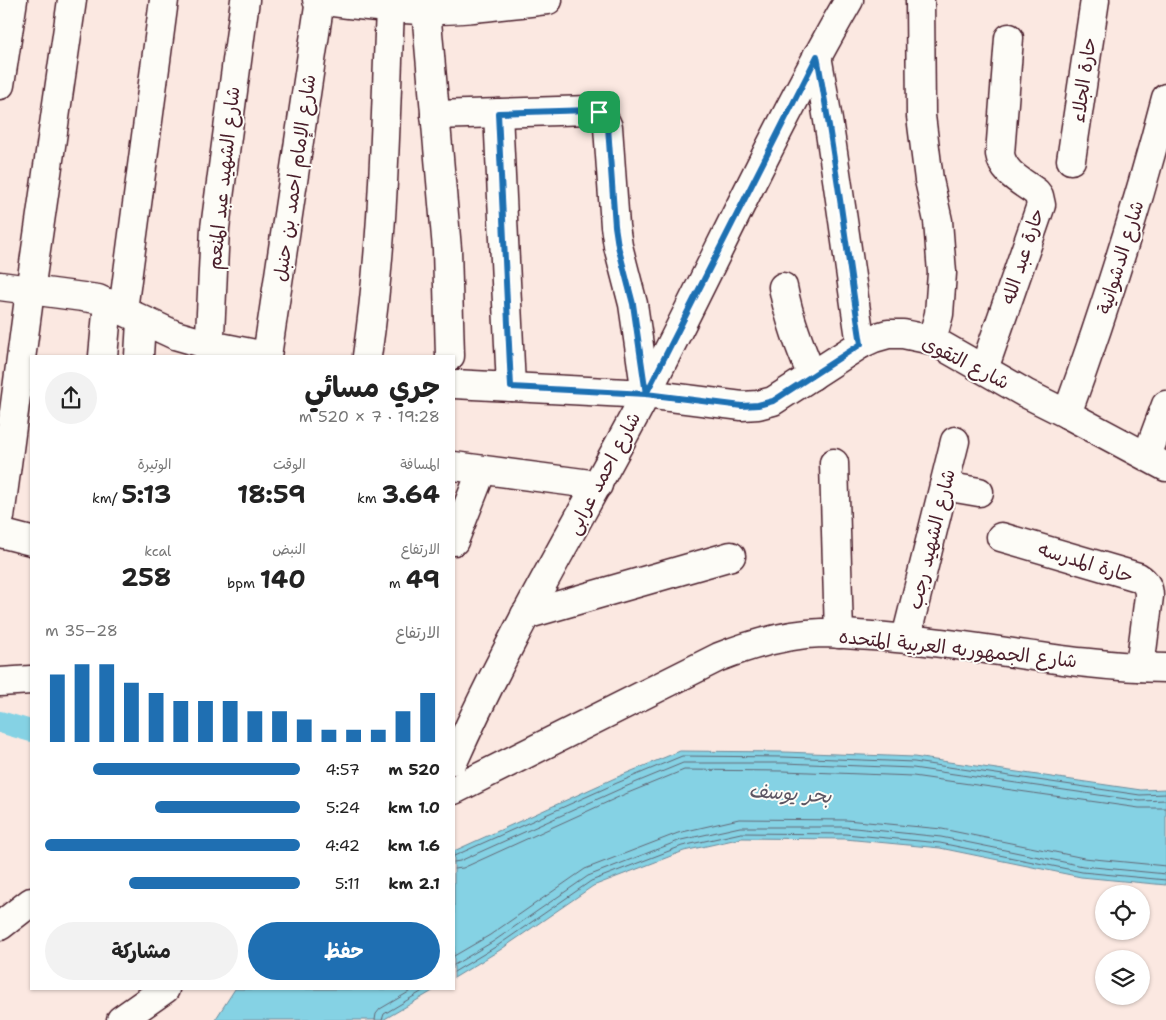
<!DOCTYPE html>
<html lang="ar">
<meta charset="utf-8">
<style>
body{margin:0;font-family:"Shantell Sans","Playpen Sans Arabic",sans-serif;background:#f2f2f2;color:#222;direction:rtl;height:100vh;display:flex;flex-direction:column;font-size:19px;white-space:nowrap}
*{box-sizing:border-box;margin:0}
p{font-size:16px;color:#767676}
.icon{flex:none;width:28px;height:28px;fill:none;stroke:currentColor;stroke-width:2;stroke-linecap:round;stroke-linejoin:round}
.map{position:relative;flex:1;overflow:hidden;direction:ltr}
.side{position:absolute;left:30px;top:355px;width:425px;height:635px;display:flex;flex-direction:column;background:#fff;border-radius:0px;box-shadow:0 1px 4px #0004;direction:rtl}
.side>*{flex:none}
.tools{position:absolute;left:1095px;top:885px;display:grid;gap:10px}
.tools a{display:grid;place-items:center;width:55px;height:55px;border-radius:50%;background:#fff;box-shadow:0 1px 4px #0004;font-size:25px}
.pin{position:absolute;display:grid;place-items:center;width:42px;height:42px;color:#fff;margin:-21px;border-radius:10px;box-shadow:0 2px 8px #0006}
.round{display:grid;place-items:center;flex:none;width:52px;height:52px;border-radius:26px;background:#f2f2f2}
.overview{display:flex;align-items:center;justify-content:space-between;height:85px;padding:0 15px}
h1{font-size:28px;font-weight:700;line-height:38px}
.figures{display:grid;grid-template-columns:repeat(3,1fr);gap:8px;height:85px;padding:5px 15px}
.figures div{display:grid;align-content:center}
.figures b{font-size:25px;font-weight:700}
.figures small{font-size:14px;font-weight:400}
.figures p{font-size:14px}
.chart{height:140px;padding:10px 15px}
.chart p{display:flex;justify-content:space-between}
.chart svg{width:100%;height:90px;margin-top:5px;stroke:#1f6fb2;stroke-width:6}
.button{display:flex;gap:10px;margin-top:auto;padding:10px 15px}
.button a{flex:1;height:58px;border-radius:30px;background:#1f6fb2;color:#fff;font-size:20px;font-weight:700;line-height:58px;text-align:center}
.button a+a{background:#f2f2f2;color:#222}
ul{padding:0 15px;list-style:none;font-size:16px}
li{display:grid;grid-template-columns:80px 60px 1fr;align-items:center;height:38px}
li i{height:12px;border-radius:6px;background:#1f6fb2}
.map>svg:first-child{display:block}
</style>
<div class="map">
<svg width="1166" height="1020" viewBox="0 0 1166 1020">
<rect width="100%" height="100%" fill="#fbe8e1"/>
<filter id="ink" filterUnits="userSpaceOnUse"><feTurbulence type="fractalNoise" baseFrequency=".02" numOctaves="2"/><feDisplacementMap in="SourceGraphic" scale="10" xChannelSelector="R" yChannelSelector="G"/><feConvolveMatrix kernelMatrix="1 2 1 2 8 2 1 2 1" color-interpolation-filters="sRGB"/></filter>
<g filter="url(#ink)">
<g fill="#85d2e4" stroke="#6d8a9a">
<path d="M 680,751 L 784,752 L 914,757 L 1141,790 L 1166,789 L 1166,885 L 1081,877 L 940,848 L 845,839 L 742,838 L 684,851 L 593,886 L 500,950 L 454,978 L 454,851 L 615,778 Z"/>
<path d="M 235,989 L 436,989 L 383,1020 L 215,1020 Z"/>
</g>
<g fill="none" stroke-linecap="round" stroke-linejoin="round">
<g stroke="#626775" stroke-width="1">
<path d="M 454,856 L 617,783 L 682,756 L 784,757 L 914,762 L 1140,795 L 1166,794"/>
<path d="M 454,862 L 460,861 L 620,789 L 683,763 L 784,763 L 913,768 L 1140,801 L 1166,800"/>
<path d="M 454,869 L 463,868 L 623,795 L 684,770 L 783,771 L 913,776 L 1139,808 L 1166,808"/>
<path d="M 454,956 L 490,935 L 585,869 L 678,833 L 739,819 L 846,820 L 942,829 L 1084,858 L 1166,866"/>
<path d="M 454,965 L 494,941 L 588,876 L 681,840 L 740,827 L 845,827 L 941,837 L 1083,866 L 1166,874"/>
<path d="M 454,972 L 497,946 L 591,881 L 682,846 L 741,833 L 845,834 L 940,843 L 1082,872 L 1166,880"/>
<path d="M 375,1020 L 376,1014 L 380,1009 L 414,989"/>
<path d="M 382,1020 L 384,1014 L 426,989"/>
</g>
<path stroke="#85d2e4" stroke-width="22" d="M 0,722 L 31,731"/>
<defs>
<g id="minor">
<path d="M 317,0 C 352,5 388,9 424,10 C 465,11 507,4 548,0"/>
<path d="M 920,0 L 921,116 L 929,180 L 938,221 L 942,273 L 939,314 L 932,340"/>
<path d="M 426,10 L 447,249 L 450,356"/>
<path d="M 817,56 C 835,152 846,248 861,344"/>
<path d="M 0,85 L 13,0"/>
<path d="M 498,113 L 511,387"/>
<path d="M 435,115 L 590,110 C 601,113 604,117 608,127 L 615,226 L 618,246 L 633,304 L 646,394"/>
<path d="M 1071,160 L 1095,0"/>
<path d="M 0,286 L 98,299 L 175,335 L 210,345 L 266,356"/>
<path d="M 783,287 C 789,319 800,347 812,376"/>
<path d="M 123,310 L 164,0"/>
<path d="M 103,356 L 108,303"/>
<path d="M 139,356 L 141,321"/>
<path d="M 209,356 L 215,228 L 245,0"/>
<path d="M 267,356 L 320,0"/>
<path d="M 367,356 C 384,241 385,125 390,9"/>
<path d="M 984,369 L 1041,205 L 1039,196 L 1036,192 C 1021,181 1003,173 1000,154 L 1009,38"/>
<path d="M 454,384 L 646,394 L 742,406 L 758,405 L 773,401 L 861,344 L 874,338 L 888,334 L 903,334 L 932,340 L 1025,393 L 1067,414 L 1166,467"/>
<path d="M 1067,414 C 1105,310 1138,205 1166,98"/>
<path d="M 1147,456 L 1166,405"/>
<path d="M 834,463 L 839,634"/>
<path d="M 454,466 L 598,485"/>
<path d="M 944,486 L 979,492"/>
<path d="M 0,517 L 30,291 L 72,0"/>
<path d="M 0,533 L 31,541"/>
<path d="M 1001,537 L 1138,577 C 1146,582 1149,587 1149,596 L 1140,667"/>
<path d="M 454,541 L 482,470"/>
<path d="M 525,615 L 731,556"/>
<path d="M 906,638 L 955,441"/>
<path d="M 0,682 L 31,680"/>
<path d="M 454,760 C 510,634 582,516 646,394 C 714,263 775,128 849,0"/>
<path d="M 454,790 L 719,657 C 752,644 787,634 822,633 C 839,633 855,635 872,636 C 970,642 1068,667 1166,668"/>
<path d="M 0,926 L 31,902"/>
<path d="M 121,1020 L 165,989"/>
</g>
</defs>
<use href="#minor" stroke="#4a1f2b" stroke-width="31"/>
<use href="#minor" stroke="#fdfcf7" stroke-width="28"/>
</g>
</g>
<g fill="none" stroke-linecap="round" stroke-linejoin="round" filter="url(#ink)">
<defs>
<path id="route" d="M 599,112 L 590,110 L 498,113 L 511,387 L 646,394 L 742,406 L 758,405 L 773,401 L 861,344 C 846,248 835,152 817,56 L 646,394 L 633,304 L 618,246 L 615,226 L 608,127 L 605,118 L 599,112"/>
</defs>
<use href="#route" stroke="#fff" stroke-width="10"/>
<use href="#route" stroke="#1f6fb2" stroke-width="6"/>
</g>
<g text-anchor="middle" stroke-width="4" stroke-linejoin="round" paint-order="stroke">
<g font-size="19" fill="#4a1f2b" stroke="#fdfcf7">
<text transform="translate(1083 80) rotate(-82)" y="7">حارة الجلاء</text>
<text transform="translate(223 178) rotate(-84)" y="7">شارع الشهيد عبد المنعم</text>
<text transform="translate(294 178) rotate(-82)" y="7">شارع الإمام احمد بن حنبل</text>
<text transform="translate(1022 256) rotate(-72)" y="7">حارة عبد الله</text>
<text transform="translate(1120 257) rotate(-73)" y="7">شارع الدشوانية</text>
<text transform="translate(966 362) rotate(27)" y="7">شارع التقوى</text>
<text transform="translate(603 473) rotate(-62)" y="7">شارع احمد عرابى</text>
<text transform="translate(931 539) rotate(-76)" y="7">شارع الشهيد رجب</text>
<text transform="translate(1086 562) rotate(17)" y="7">حارة المدرسه</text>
<text transform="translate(958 648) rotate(6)" y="7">شارع الجمهوريه العربية المتحده</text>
</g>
<g font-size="20" font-style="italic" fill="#5c5562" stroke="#fdfcf7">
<text transform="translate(790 793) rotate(4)" y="7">بحر يوسف</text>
</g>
</g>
</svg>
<div class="tools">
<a><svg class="icon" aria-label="locate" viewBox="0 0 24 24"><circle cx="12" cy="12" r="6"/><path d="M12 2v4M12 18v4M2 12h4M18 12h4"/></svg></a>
<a><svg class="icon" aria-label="layers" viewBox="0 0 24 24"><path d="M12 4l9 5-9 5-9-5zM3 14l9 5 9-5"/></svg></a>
</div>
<div class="pin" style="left:599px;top:112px;background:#1e9e55"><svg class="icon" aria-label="arrive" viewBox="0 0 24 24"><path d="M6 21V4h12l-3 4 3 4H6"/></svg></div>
<section class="side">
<div class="overview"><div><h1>جري مسائي</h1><p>19:28 · 7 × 520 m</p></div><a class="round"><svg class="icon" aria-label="share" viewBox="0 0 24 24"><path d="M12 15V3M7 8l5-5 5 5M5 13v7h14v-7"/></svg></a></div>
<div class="figures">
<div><p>المسافة</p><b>3.64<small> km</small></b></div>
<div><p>الوقت</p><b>18:59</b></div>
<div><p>الوتيرة</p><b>5:13<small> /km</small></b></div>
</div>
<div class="figures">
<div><p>الارتفاع</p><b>49<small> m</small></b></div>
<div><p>النبض</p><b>140<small> bpm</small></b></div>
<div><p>kcal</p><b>258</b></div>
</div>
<div class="chart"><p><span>الارتفاع</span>28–35 m</p>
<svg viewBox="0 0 160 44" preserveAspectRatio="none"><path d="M5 44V11M15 44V6M25 44V6M35 44V15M45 44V20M55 44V24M65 44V24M75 44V24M85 44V29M95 44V29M105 44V33M115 44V38M125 44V38M135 44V38M145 44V29M155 44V20"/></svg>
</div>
<ul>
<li><b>520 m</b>4:57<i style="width:81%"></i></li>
<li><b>1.0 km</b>5:24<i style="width:57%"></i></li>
<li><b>1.6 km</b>4:42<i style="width:100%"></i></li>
<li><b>2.1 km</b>5:11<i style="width:67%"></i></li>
</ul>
<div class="button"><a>حفظ</a><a>مشاركة</a></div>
</section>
</div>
